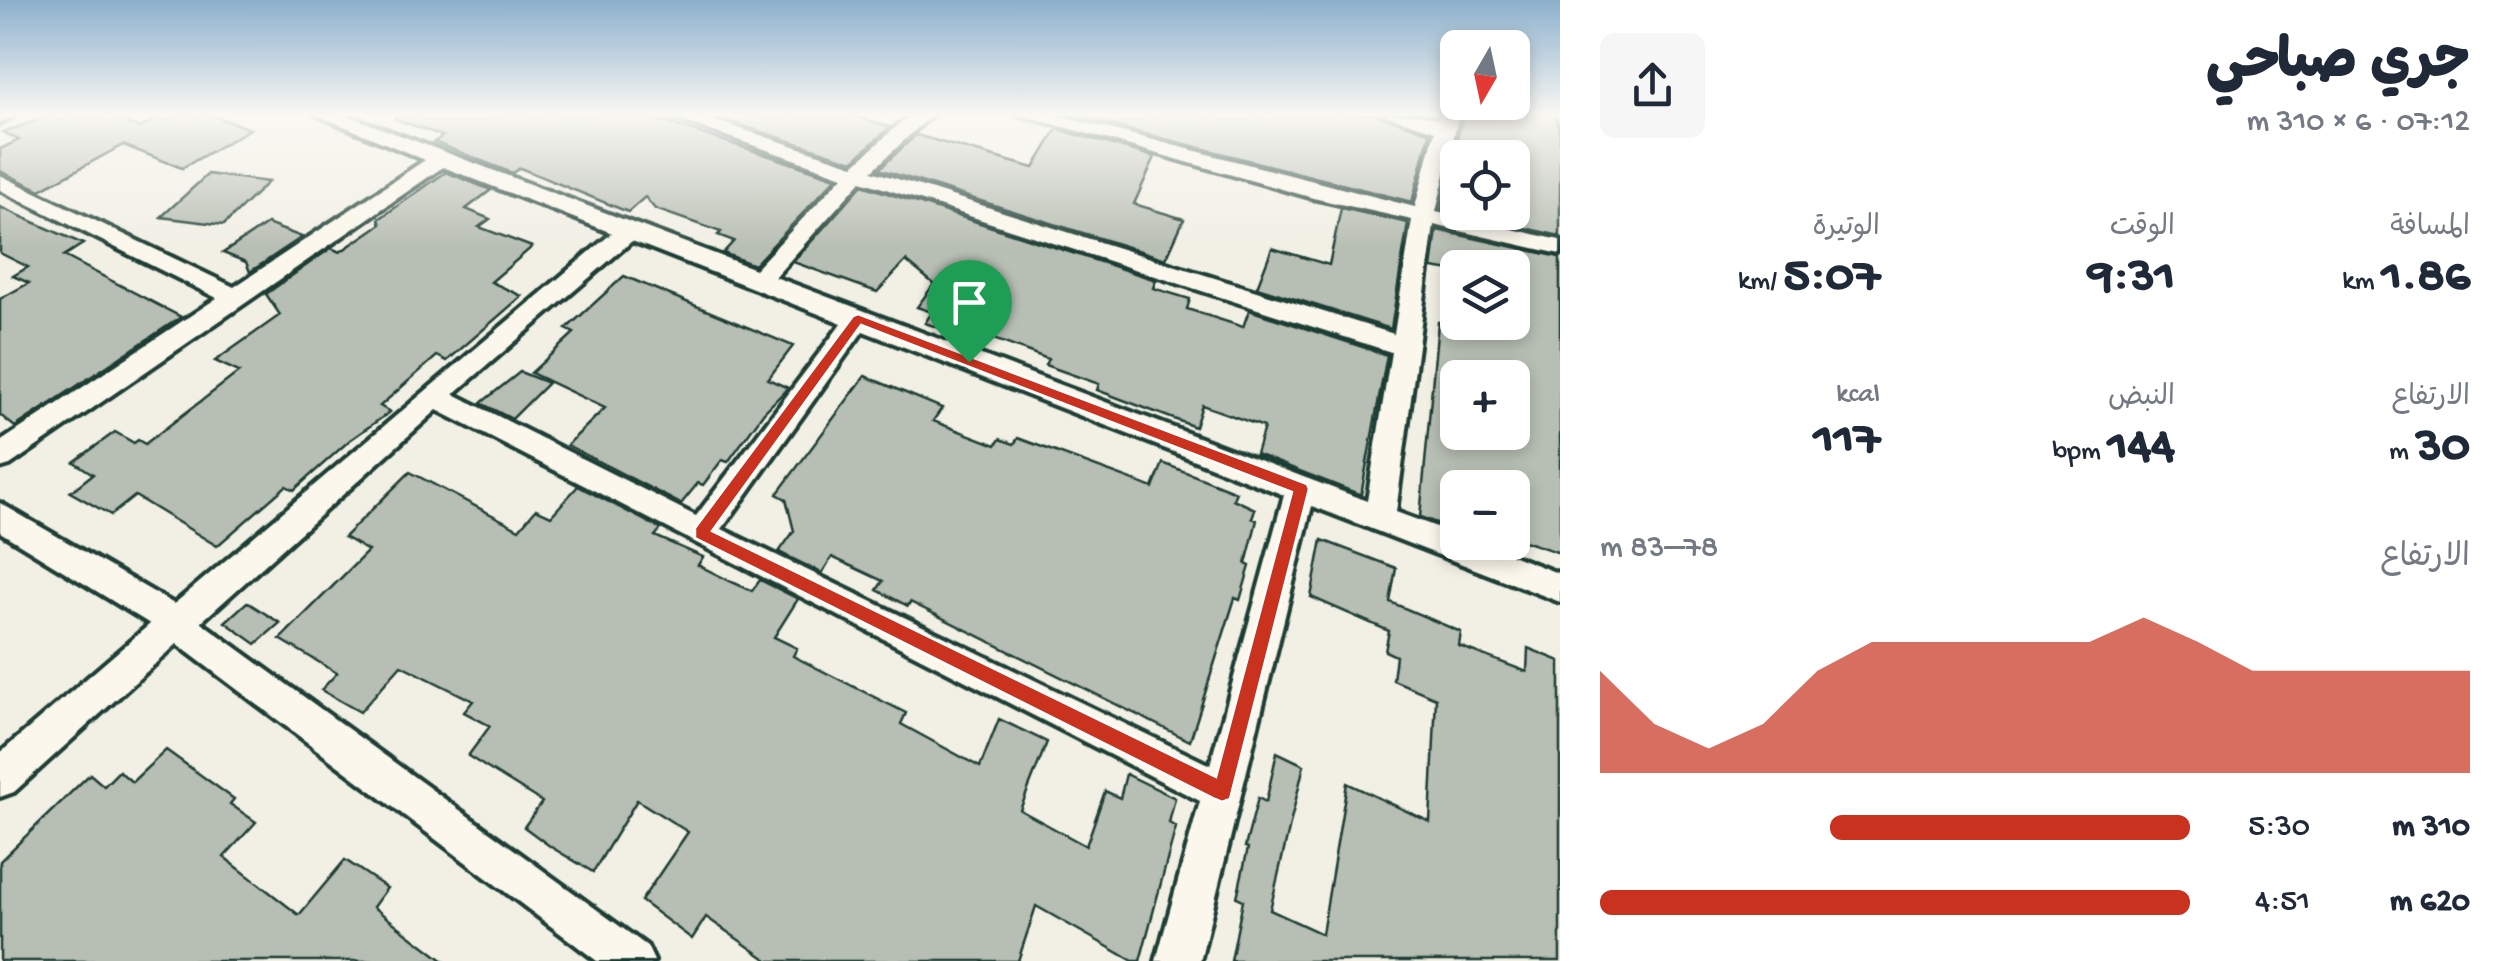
<!DOCTYPE html>
<html lang="ar">
<meta charset="utf-8">
<style>
body{margin:0;font-family:"Gochi Hand","Playpen Sans Arabic",sans-serif;background:#f6f6f7;color:#1f2937;direction:rtl;height:100vh;display:flex;flex-direction:column;font-size:38px;white-space:nowrap}
*{box-sizing:border-box;margin:0}
p{font-size:32px;color:#747a83}
.icon{flex:none;width:55px;height:55px;fill:none;stroke:currentColor;stroke-width:2;stroke-linecap:round;stroke-linejoin:round}
.map{position:relative;flex:1;overflow:hidden;direction:ltr}
.drawer{display:flex;flex-direction:column;background:#fff;width:950px}
.drawer>*{flex:none}
.needle{width:65px;rotate:189deg}
.controls{position:absolute;left:1440px;top:30px;display:grid;gap:20px}
.controls a{display:grid;place-items:center;width:90px;height:90px;border-radius:15px;background:#fff;box-shadow:0 5px 15px #0003;font-size:50px}
.pin{position:absolute;display:grid;place-items:center;width:85px;height:85px;color:#fff;margin:-102px -42px;border-radius:50% 50% 50% 0;rotate:-45deg;box-shadow:0 0 10px #0007}
.pin .icon{rotate:45deg}
.round{display:grid;place-items:center;flex:none;width:105px;height:105px;border-radius:15px;background:#f6f6f7}
.summary{display:flex;align-items:center;justify-content:space-between;height:170px;padding:0 40px}
h1{font-size:55px;font-weight:800;line-height:75px}
.figures{display:grid;grid-template-columns:repeat(3,1fr);gap:15px;height:170px;padding:10px 40px}
.figures div{display:grid;align-content:center}
.figures b{font-size:50px;font-weight:800}
.figures small{font-size:28px;font-weight:400}
.figures p{font-size:28px}
.chart{height:280px;padding:20px 40px}
.chart p{display:flex;justify-content:space-between}
.chart svg{width:100%;height:180px;margin-top:10px;fill:#c8321e;opacity:.7}
ul{padding:0 40px;list-style:none;font-size:32px}
li{display:grid;grid-template-columns:160px 120px 1fr;align-items:center;height:75px}
li i{height:25px;border-radius:12px;background:#c8321e}
main{display:flex;flex:1;min-height:0}
.map>svg:first-child{display:block}
</style>
<main>
<section class="drawer">
<div class="summary"><div><h1>جري صباحي</h1><p>07:12 · 6 × 310 m</p></div><a class="round"><svg class="icon" aria-label="share" viewBox="0 0 24 24"><path d="M12 15V3M7 8l5-5 5 5M5 13v7h14v-7"/></svg></a></div>
<div class="figures">
<div><p>المسافة</p><b>1.86<small> km</small></b></div>
<div><p>الوقت</p><b>9:31</b></div>
<div><p>الوتيرة</p><b>5:07<small> /km</small></b></div>
</div>
<div class="figures">
<div><p>الارتفاع</p><b>30<small> m</small></b></div>
<div><p>النبض</p><b>144<small> bpm</small></b></div>
<div><p>kcal</p><b>117</b></div>
</div>
<div class="chart"><p><span>الارتفاع</span>78–83 m</p>
<svg viewBox="0 0 160 44" preserveAspectRatio="none"><path d="M0 44V19L10 32L20 38L30 32L40 19L50 12L60 12L70 12L80 12L90 12L100 6L110 12L120 19L130 19L140 19L150 19L160 19V44z"/></svg>
</div>
<ul>
<li><b>310 m</b>5:30<i style="width:61%"></i></li>
<li><b>620 m</b>4:51<i style="width:100%"></i></li>
</ul>
</section>
<div class="map">
<svg width="1560" height="961" viewBox="0 0 1560 961">
<rect width="100%" height="100%" fill="#f2f0e5"/>
<filter id="ink" filterUnits="userSpaceOnUse"><feTurbulence type="fractalNoise" baseFrequency=".01" numOctaves="2"/><feDisplacementMap in="SourceGraphic" scale="20" xChannelSelector="R" yChannelSelector="G"/><feConvolveMatrix kernelMatrix="1 2 1 2 8 2 1 2 1" color-interpolation-filters="sRGB"/></filter>
<g filter="url(#ink)">
<g fill="#b7beb3" stroke="#1f3d34" stroke-width="2.5" fill-rule="evenodd">
<path d="M 56,114 L 105,114 L 140,128 L 165,114 L 209,114 L 250,129 L 182,168 L 123,145 L 40,190 L 0,171 L 0,149 L 19,140 L 3,132 Z"/>
<path d="M 395,114 L 642,114 L 836,178 L 754,265 L 723,253 L 734,241 L 718,235 L 721,232 L 655,209 L 645,197 L 628,212 L 520,168 L 512,173 L 434,142 L 443,136 L 395,119 Z"/>
<path d="M 719,114 L 846,114 L 890,127 L 853,161 L 716,117 Z"/>
<path d="M 1068,114 L 1379,114 L 1430,133 L 1412,202 Z"/>
<path d="M 1463,114 L 1556,114 L 1560,135 L 1560,236 L 1441,209 ZM 1458,158 L 1512,158 L 1512,212 L 1458,212 Z"/>
<path d="M 1057,129 L 1155,157 L 1134,204 L 1184,219 L 1166,259 L 879,169 L 916,135 L 1034,168 Z"/>
<path d="M 446,172 L 491,190 L 466,209 L 490,219 L 479,227 L 532,247 L 491,282 L 522,296 L 447,361 L 437,356 L 380,406 L 390,412 L 350,440 L 294,490 L 286,486 L 217,546 L 135,496 L 111,515 L 70,492 L 93,474 L 74,462 L 115,432 L 134,443 L 138,440 L 145,444 L 239,372 L 215,361 L 280,315 L 266,294 L 331,248 L 340,252 L 381,224 L 379,219 Z"/>
<path d="M 208,174 L 268,182 L 224,225 L 161,217 Z"/>
<path d="M 862,185 L 1156,280 L 1153,288 L 1190,299 L 1187,309 L 1243,327 L 1249,310 L 1387,355 L 1361,495 L 1256,454 L 1264,427 L 1202,405 L 1195,427 L 1097,390 L 1099,384 L 1045,365 L 1048,359 L 983,335 L 963,331 L 961,335 L 925,323 L 932,312 L 917,307 L 934,284 L 906,261 L 877,292 L 793,262 Z"/>
<path d="M 0,207 L 83,244 L 64,256 L 181,317 L 15,427 L 0,415 L 0,299 L 29,283 L 13,276 L 28,267 L 0,253 Z"/>
<path d="M 1341,208 L 1408,223 L 1391,329 L 1257,287 L 1272,248 L 1329,265 Z"/>
<path d="M 267,224 L 302,237 L 250,272 L 246,262 L 223,253 Z"/>
<path d="M 1437,230 L 1560,257 L 1560,553 L 1512,537 L 1512,488 L 1458,488 L 1458,531 L 1420,517 L 1438,322 L 1512,322 L 1512,268 L 1458,268 L 1458,272 L 1432,268 ZM 1458,378 L 1512,378 L 1512,432 L 1458,432 Z"/>
<path d="M 624,276 L 793,346 L 768,379 L 788,388 L 764,412 L 728,462 L 722,460 L 703,485 L 698,483 L 681,504 L 567,445 L 605,408 L 531,373 L 574,333 L 566,329 Z"/>
<path d="M 520,372 L 548,383 L 512,419 L 481,403 Z"/>
<path d="M 865,376 L 942,408 L 933,421 L 996,445 L 1000,439 L 1014,444 L 1018,438 L 1153,488 L 1163,463 L 1236,492 L 1233,499 L 1255,509 L 1252,518 L 1257,520 L 1246,564 L 1250,566 L 1240,600 L 1235,598 L 1190,741 L 910,602 L 908,606 L 877,590 L 883,581 L 832,557 L 822,573 L 779,552 L 794,531 L 786,499 L 777,494 Z"/>
<path d="M 410,472 L 519,529 L 536,509 L 551,516 L 578,486 L 661,529 L 655,536 L 703,557 L 698,565 L 730,581 L 752,591 L 760,580 L 798,599 L 774,637 L 797,648 L 793,656 L 906,713 L 901,724 L 980,767 L 999,719 L 1047,742 L 1020,810 L 1086,846 L 1105,791 L 1120,798 L 1126,774 L 1175,798 L 1169,823 L 1176,827 L 1140,961 L 1133,961 L 1036,906 L 1018,961 L 769,961 L 706,917 L 692,939 L 641,901 L 688,832 L 637,800 L 593,872 L 551,847 L 524,827 L 542,802 L 468,756 L 490,726 L 464,712 L 473,701 L 401,665 L 360,712 L 321,690 L 337,673 L 280,639 L 368,551 L 344,537 Z"/>
<path d="M 1322,540 L 1396,568 L 1390,602 L 1461,632 L 1459,646 L 1527,672 L 1528,648 L 1560,661 L 1560,961 L 1231,961 L 1243,900 L 1237,897 L 1248,848 L 1245,847 L 1258,798 L 1266,802 L 1277,752 L 1304,765 L 1270,910 L 1322,934 L 1347,783 L 1430,822 L 1436,698 L 1393,680 L 1396,656 L 1385,651 L 1389,631 L 1311,597 Z"/>
<path d="M 247,602 L 280,623 L 256,644 L 225,622 Z"/>
<path d="M 166,750 L 234,799 L 230,804 L 256,822 L 224,857 L 299,915 L 345,860 L 387,888 L 373,907 L 444,961 L 0,961 L 0,861 L 90,774 L 104,786 L 119,771 L 132,782 Z"/>
</g>
<g fill="none" stroke-linecap="round" stroke-linejoin="round">
<defs>
<g id="street">
<path d="M 0,114 L 17,114 L 0,123 Z"/>
<path d="M 315,114 L 344,114 L 755,269 L 843,176 L 662,114 L 694,114 L 854,165 L 910,114 L 932,114 L 872,171 L 1394,334 L 1412,220 L 1313,198 L 1018,114 L 1052,114 L 1415,207 L 1435,131 L 1383,114 L 1418,114 L 1438,119 L 1439,114 L 1459,114 L 1436,212 L 1560,240 L 1560,254 L 1434,225 L 1396,512 L 1458,535 L 1458,542 L 1478,542 L 1560,574 L 1560,602 L 1312,506 L 1200,961 L 1156,961 L 1200,801 L 437,410 L 201,622 L 647,946 L 654,961 L 597,961 L 177,644 L 14,792 L 0,797 L 0,753 L 150,624 L 0,532 L 0,503 L 174,604 L 612,233 L 443,167 L 10,465 L 0,468 L 0,442 L 217,298 L 0,190 L 0,175 L 234,287 L 425,160 ZM 861,181 L 1391,352 L 1367,501 L 775,277 ZM 632,241 L 842,323 L 696,516 L 454,394 ZM 863,331 L 1284,495 L 1210,765 L 722,529 Z"/>
</g>
</defs>
<use href="#street" stroke="#1f3d34" stroke-width="8"/>
<use href="#street" fill="#fbf7ec" fill-rule="evenodd"/>
</g>
</g>
<linearGradient id="sky" x2="0" y2="1"><stop stop-color="#8cb0cc"/><stop offset="0.46" stop-color="#f9f8f3"/><stop offset="1" stop-color="#f9f8f3" stop-opacity="0"/></linearGradient>
<rect width="1560" height="249" fill="url(#sky)"/>
<path fill="#c8321e" stroke="#fff" stroke-width="2.5" fill-rule="evenodd" d="M 858,314 L 1307,484 L 1309,489 L 1230,799 L 1222,802 L 1215,799 L 695,538 L 695,528 L 853,316 ZM 861,325 L 1292,492 L 1216,777 L 712,531 Z"/>
</svg>
<div class="controls">
<a><svg class="needle" viewBox="-14 -14 28 28"><path d="M0-13l5 13h-10z" fill="#e53935"/><path d="M0 13l5-13h-10z" fill="#747a83"/></svg></a>
<a><svg class="icon" aria-label="locate" viewBox="0 0 24 24"><circle cx="12" cy="12" r="6"/><path d="M12 2v4M12 18v4M2 12h4M18 12h4"/></svg></a>
<a><svg class="icon" aria-label="layers" viewBox="0 0 24 24"><path d="M12 4l9 5-9 5-9-5zM3 14l9 5 9-5"/></svg></a>
<a>+</a>
<a>−</a>
</div>
<div class="pin" style="left:969px;top:362px;background:#1e9e55"><svg class="icon" aria-label="arrive" viewBox="0 0 24 24"><path d="M6 21V4h12l-3 4 3 4H6"/></svg></div>
</div>
</main>
